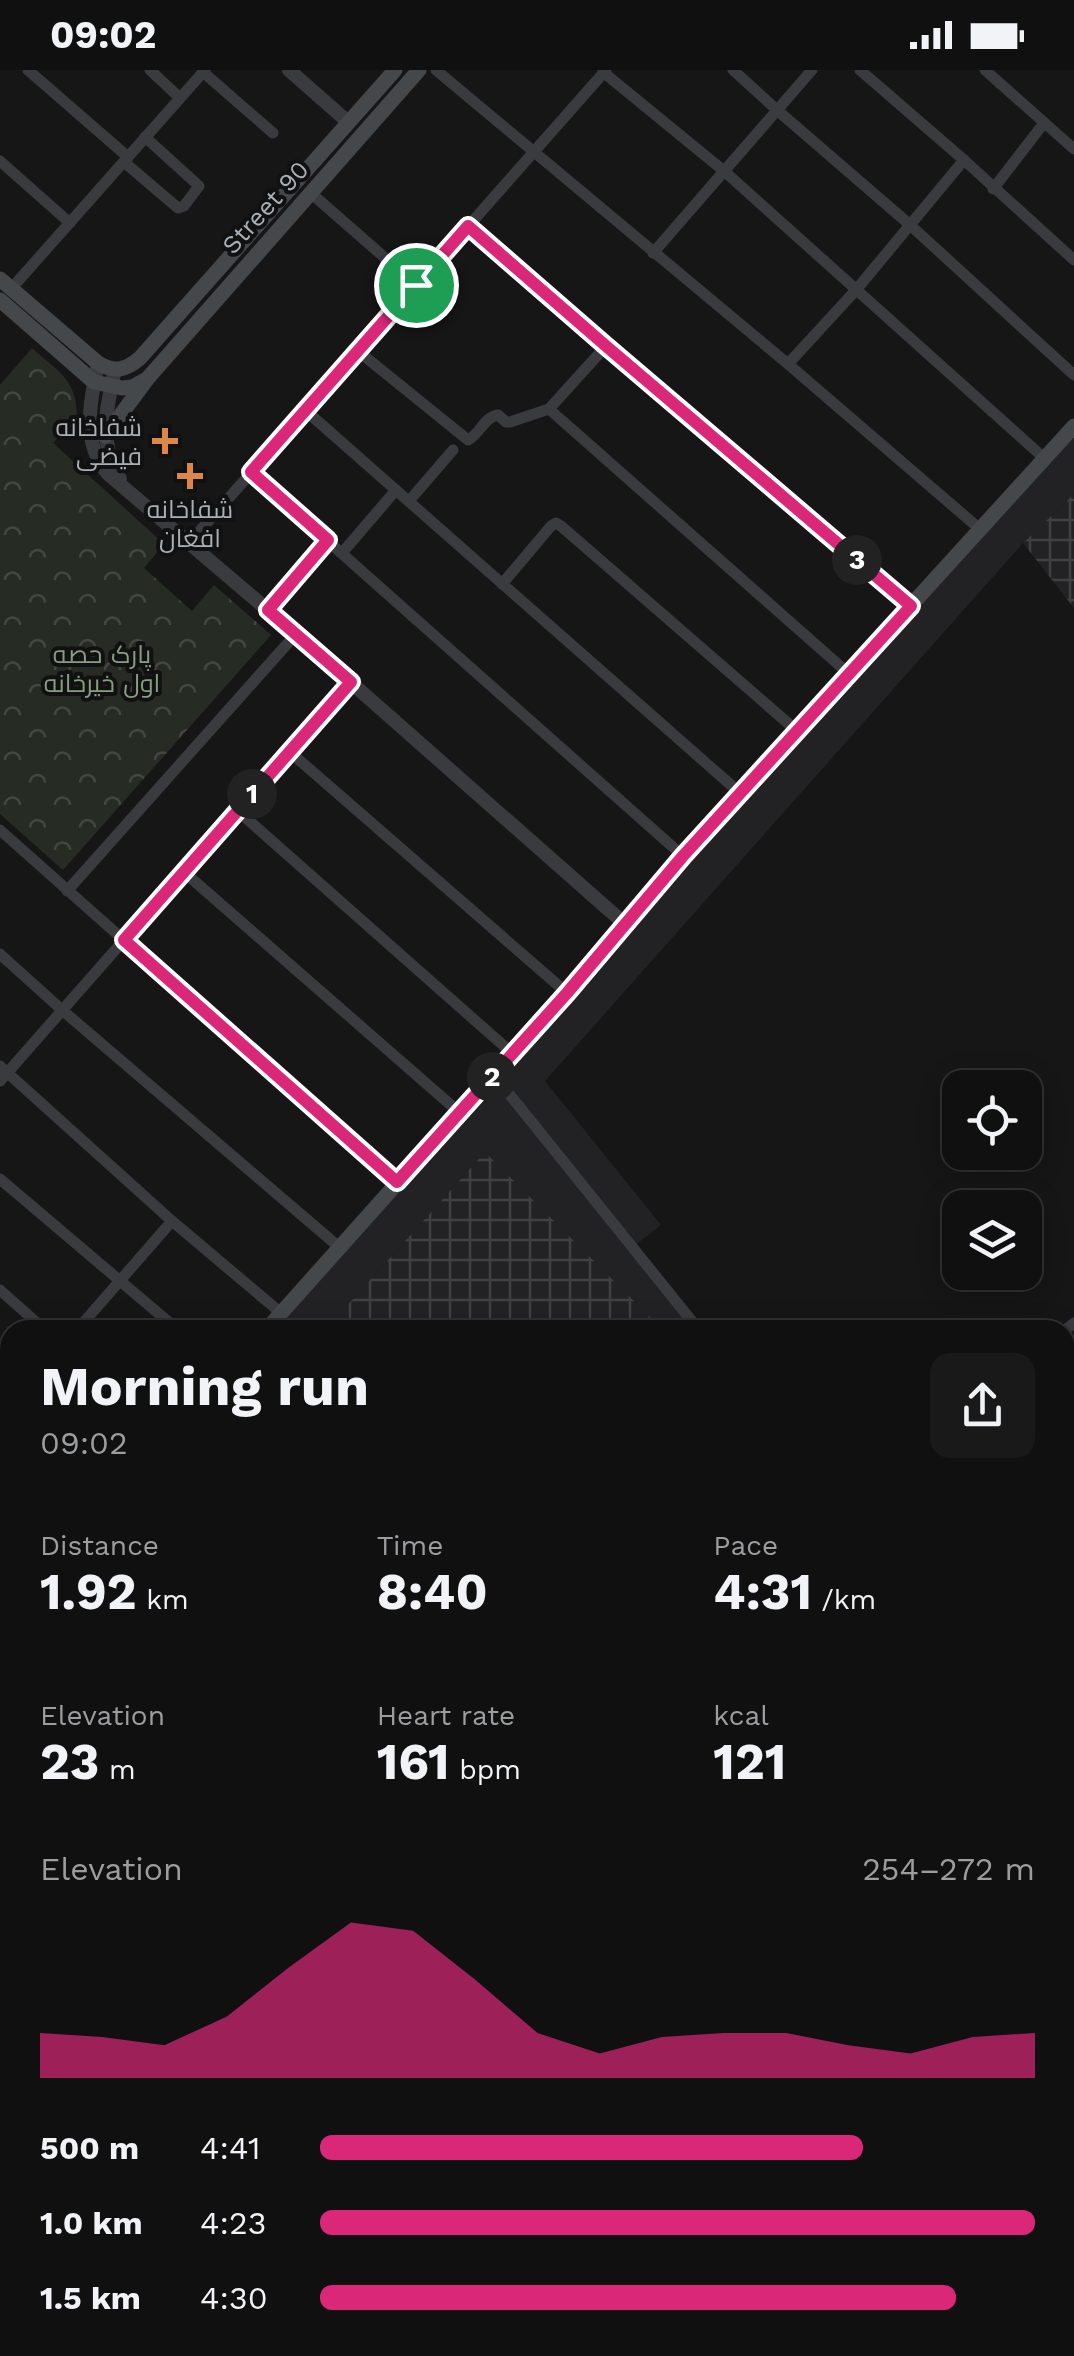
<!DOCTYPE html>
<meta charset="utf-8">
<style>
body{margin:0;font-family:"Work Sans",Cairo,sans-serif;background:#19191a;color:#f1f3f6;height:100vh;display:flex;flex-direction:column;font-size:38px;white-space:nowrap}
*{box-sizing:border-box;margin:0}
p{font-size:32px;color:#9c9d9f}
.icon{flex:none;width:55px;height:55px;fill:none;stroke:currentColor;stroke-width:2;stroke-linecap:round;stroke-linejoin:round}
.map{position:relative;flex:1;overflow:hidden}
.details{position:absolute;left:0px;top:1250px;width:1075px;height:1038px;display:flex;flex-direction:column;background:#101011;border-radius:30px 30px 0 0;box-shadow:0 5px 25px #0003,0 0 0 2px #303031}
.details>*{flex:none}
.buttons{position:absolute;left:942px;top:1000px;display:grid;gap:20px}
.buttons a{display:grid;place-items:center;width:100px;height:100px;border-radius:20px;background:#101011;box-shadow:0 5px 25px #0003,0 0 0 2px #303031;font-size:50px}
.pin{position:absolute;display:grid;place-items:center;width:85px;height:85px;color:#fff;margin:-42px;border:5px solid #fff;border-radius:50%;box-shadow:0 2px 10px #0007}
.km{position:absolute;width:50px;height:50px;margin:-25px;border-radius:50%;background:#222;color:#fff;font-size:28px;line-height:50px;text-align:center}
.round{display:grid;place-items:center;flex:none;width:105px;height:105px;border-radius:20px;background:#19191a}
.headline{display:flex;align-items:center;justify-content:space-between;height:170px;padding:0 40px}
h1{font-size:55px;font-weight:700;line-height:75px}
.metrics{display:grid;grid-template-columns:repeat(3,1fr);gap:15px;height:170px;padding:10px 40px}
.metrics div{display:grid;align-content:center}
.metrics b{font-size:50px;font-weight:700}
.metrics small{font-size:28px;font-weight:400}
.metrics p{font-size:28px}
.chart{height:280px;padding:20px 40px}
.chart p{display:flex;justify-content:space-between}
.chart svg{width:100%;height:180px;margin-top:10px;fill:#db2777;opacity:.7}
ul{padding:0 40px;list-style:none;font-size:32px}
li{display:grid;grid-template-columns:160px 120px 1fr;align-items:center;height:75px}
li i{height:25px;border-radius:12px;background:#db2777}
.status{display:flex;justify-content:space-between;align-items:center;height:70px;padding:0 50px;background:#101011;direction:ltr}
.status svg{height:28px;fill:currentColor}
.map>svg:first-child{display:block}
</style>
<div class="status"><b>09:02</b><svg viewBox="0 0 49 12"><path d="M0 12V9h3v3zM5 12V6h3v6zM10 12V3h3v9zM15 12V0h3v12zM26 1h20v11H26zM47 4h2v5h-2z"/></svg></div>
<div class="map">
<svg width="1074" height="2286" viewBox="0 0 1074 2286">
<defs>
<pattern id="industrial-grid" width="8" height="8" patternUnits="userSpaceOnUse" patternTransform="scale(2.5)"><rect width="8" height="8" fill="#222224"/><path d="M0 4h8M4 0v8" fill="none" stroke="#3f4042"/></pattern>
<pattern id="forest-crowns" width="20" height="18" patternUnits="userSpaceOnUse" patternTransform="scale(2.5)"><rect width="20" height="18" fill="#262b24"/><path d="M2 6a3 3 0 1 1 6 0M12 15a3 3 0 1 1 6 0" fill="none" stroke="#434742"/></pattern>
</defs>
<rect width="100%" height="100%" fill="#161617"/>
<path fill="#222224" d="M 1074,356 L 1074,424 L 1023,473 L 545,1011 L 661,1155 L 633,1177 L 699,1260 L 663,1260 L 485,1082 L 325,1260 L 266,1260 Z"/>
<g fill="url(#industrial-grid)">
<path d="M 1074,424 L 1074,538 L 1023,473 Z"/>
<path d="M 485,1082 L 663,1260 L 325,1260 Z"/>
<path d="M 1074,1418 L 1074,1699 L 1065,1688 L 1065,1425 Z"/>
</g>
<path fill="url(#forest-crowns)" d="M 32,278 C 57,301 76,308 77,345 L 53,373 L 164,474 L 144,498 L 192,541 L 214,515 L 271,565 L 63,800 L 0,744 L 0,315 Z"/>
<g fill="none" stroke-linecap="round" stroke-linejoin="round">
<g stroke="#393b3e" stroke-width="11">
<path d="M 28,0 L 128,87"/>
<path d="M 150,0 L 180,28"/>
<path d="M 436,0 L 788,294 L 981,460"/>
<path d="M 733,0 L 777,40 L 909,154 L 1074,305"/>
<path d="M 860,0 L 964,90 L 1074,190"/>
<path d="M 985,0 L 1074,79"/>
<path d="M 203,2 L 273,63"/>
<path d="M 603,2 L 724,101 L 1044,388"/>
<path d="M 0,91 L 70,153"/>
<path d="M 124,92 L 178,138 L 184,136 L 199,116 L 145,67"/>
<path d="M 993,119 L 1044,53"/>
<path d="M 312,124 L 416,215"/>
<path d="M 468,156 L 606,276 L 911,536"/>
<path d="M 653,183 L 812,0"/>
<path d="M 11,219 L 205,0"/>
<path d="M 358,281 L 468,370 C 480,364 484,347 498,345 L 506,352 L 510,352 L 549,339 L 606,276"/>
<path d="M 788,294 L 856,220 L 964,90"/>
<path d="M 549,339 L 848,603"/>
<path d="M 305,340 L 740,723"/>
<path d="M 251,403 L 683,786"/>
<path d="M 409,431 L 453,380"/>
<path d="M 190,472 L 606,0"/>
<path d="M 342,483 L 396,420"/>
<path d="M 502,514 L 551,456 L 556,453 L 561,456 L 797,661"/>
<path d="M 268,540 L 328,470"/>
<path d="M 290,682 L 567,923"/>
<path d="M 238,741 L 513,984"/>
<path d="M 0,760 L 397,1113"/>
<path d="M 184,802 L 460,1043"/>
<path d="M 67,821 L 296,564"/>
<path d="M 0,884 L 62,940 L 339,1177"/>
<path d="M 0,996 L 172,1151 L 281,1243"/>
<path d="M 494,1005 L 699,1260"/>
<path d="M 0,1011 L 351,612"/>
<path d="M 0,1109 L 178,1260"/>
<path d="M 0,1220 L 45,1260"/>
<path d="M 77,1260 L 172,1151"/>
<path d="M 1065,1260 L 1074,1253"/>
<path d="M 0,1332 L 10,1341"/>
<path d="M 1065,1362 L 1074,1355"/>
<path d="M 0,1440 L 10,1449"/>
<path d="M 1065,1546 L 1074,1548"/>
<path d="M 0,1640 L 10,1641"/>
<path d="M 0,1751 L 10,1750"/>
<path d="M 0,1976 L 10,2000"/>
<path d="M 0,2073 L 10,2073"/>
<path d="M 1065,2266 L 1074,2262"/>
<path d="M 38,2278 L 38,2286"/>
<path d="M 98,2278 L 99,2286"/>
<path d="M 180,2278 L 183,2286"/>
<path d="M 350,2278 L 353,2286"/>
<path d="M 461,2278 L 464,2286"/>
<path d="M 567,2278 L 570,2286"/>
<path d="M 673,2278 L 677,2286"/>
<path d="M 238,2286 L 245,2281"/>
<path d="M 362,2286 L 379,2278"/>
<path d="M 1025,2286 L 1034,2278"/>
</g>
<g stroke="#393b3e" stroke-width="14">
<path d="M 289,0 L 348,52"/>
<path d="M 98,293 C 90,331 81,373 108,404 L 296,564 L 626,855"/>
<path d="M 114,304 C 105,346 99,370 120,409"/>
</g>
<g stroke="#45484b" stroke-width="15">
<path d="M 0,209 L 98,293 C 115,303 126,300 140,288 L 395,0"/>
<path d="M 0,230 L 94,312 L 122,318 L 132,317 L 145,310"/>
<path d="M 105,366 L 148,308 L 419,0"/>
<path d="M 266,1260 L 567,923 L 683,786 L 1074,356"/>
<path d="M 0,1480 L 10,1476"/>
</g>
</g>
<g fill="none" stroke-linecap="round" stroke-linejoin="round">
<defs>
<path id="route" d="M 468,156 L 606,276 L 911,536 L 683,786 L 567,923 L 397,1112 L 124,870 L 351,612 L 268,540 L 328,470 L 251,402 Z"/>
</defs>
<use href="#route" stroke="#fff" stroke-width="20"/>
<use href="#route" stroke="#db2777" stroke-width="12"/>
</g>
<g fill="#db874a" stroke="#111112" stroke-width="4">
<path d="M160 356h10v10h10v10h-10v10h-10v-10h-10v-10h10z"/>
<path d="M185 391h10v10h10v10h-10v10h-10v-10h-10v-10h10z"/>
</g>
<g text-anchor="middle" stroke-width="8" stroke-linejoin="round" paint-order="stroke">
<g font-size="25" fill="#a9b0b5" stroke="#111112">
<text transform="translate(265 137) rotate(-48)" y="9">Street 90</text>
</g>
<g font-size="25" fill="#a9b0b5" stroke="#111112" text-anchor="end">
<text x="142" y="366">شفاخانه<tspan x="142" dy="29">فیضی</tspan></text>
<text x="190" y="448" text-anchor="middle">شفاخانه<tspan x="190" dy="29">افغان</tspan></text>
</g>
<g font-size="25" fill="#889e83" stroke="#111112">
<text x="102" y="593">پارک حصه<tspan x="102" dy="29">اول خیرخانه</tspan></text>
</g>
</g>
</svg>
<div class="buttons">
<a><svg class="icon" aria-label="locate" viewBox="0 0 24 24"><circle cx="12" cy="12" r="6"/><path d="M12 2v4M12 18v4M2 12h4M18 12h4"/></svg></a>
<a><svg class="icon" aria-label="layers" viewBox="0 0 24 24"><path d="M12 4l9 5-9 5-9-5zM3 14l9 5 9-5"/></svg></a>
</div>
<div class="pin" style="left:416px;top:215px;background:#1e9e55"><svg class="icon" aria-label="arrive" viewBox="0 0 24 24"><path d="M6 21V4h12l-3 4 3 4H6"/></svg></div>
<b class="km" style="left:252px;top:724px">1</b>
<b class="km" style="left:492px;top:1007px">2</b>
<b class="km" style="left:857px;top:490px">3</b>
<section class="details">
<div class="headline"><div><h1>Morning run</h1><p>09:02</p></div><a class="round"><svg class="icon" aria-label="share" viewBox="0 0 24 24"><path d="M12 15V3M7 8l5-5 5 5M5 13v7h14v-7"/></svg></a></div>
<div class="metrics">
<div><p>Distance</p><b>1.92<small> km</small></b></div>
<div><p>Time</p><b>8:40</b></div>
<div><p>Pace</p><b>4:31<small> /km</small></b></div>
</div>
<div class="metrics">
<div><p>Elevation</p><b>23<small> m</small></b></div>
<div><p>Heart rate</p><b>161<small> bpm</small></b></div>
<div><p>kcal</p><b>121</b></div>
</div>
<div class="chart"><p><span>Elevation</span>254–272 m</p>
<svg viewBox="0 0 160 44" preserveAspectRatio="none"><path d="M0 44V33L10 34L20 36L30 29L40 17L50 6L60 8L70 20L80 33L90 38L100 34L110 33L120 33L130 36L140 38L150 34L160 33V44z"/></svg>
</div>
<ul>
<li><b>500 m</b>4:41<i style="width:76%"></i></li>
<li><b>1.0 km</b>4:23<i style="width:100%"></i></li>
<li><b>1.5 km</b>4:30<i style="width:89%"></i></li>
</ul>
</section>
</div>
